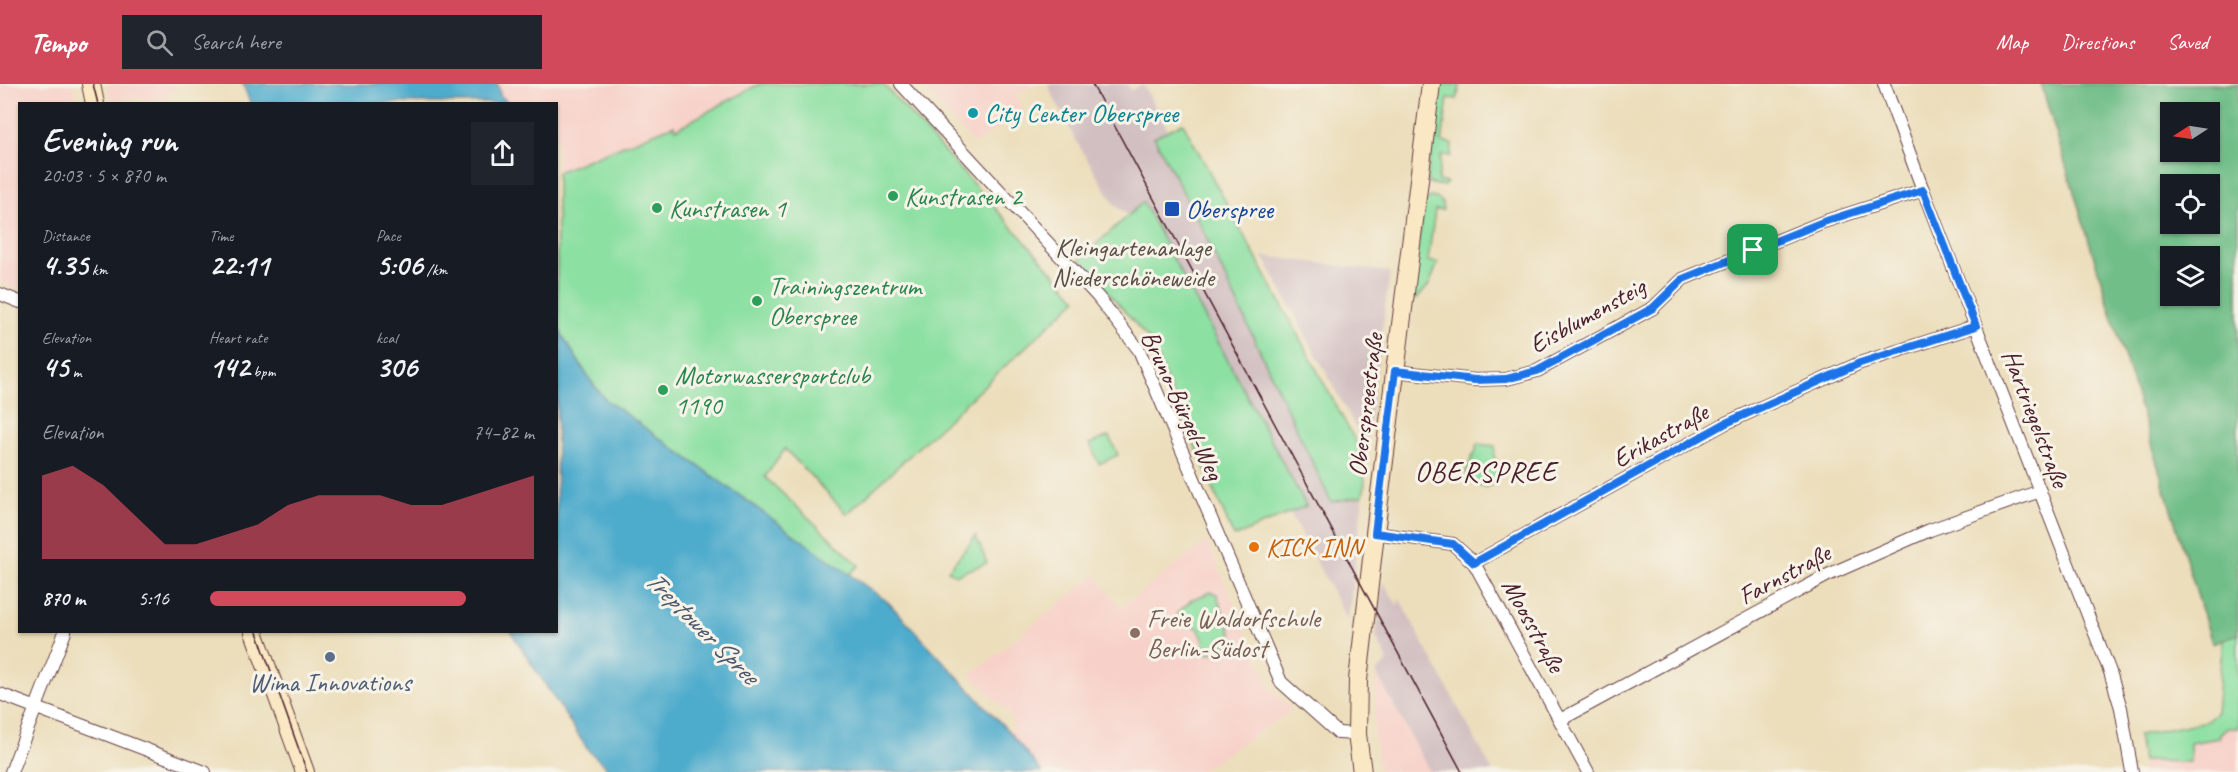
<!DOCTYPE html>
<meta charset="utf-8">
<style>
body{margin:0;font-family:Caveat,sans-serif;background:#20242c;color:#f1f3f6;height:100vh;display:flex;flex-direction:column;font-size:22px;white-space:nowrap}
*{box-sizing:border-box;margin:0}
p{font-size:20px;color:#9ea1a6}
.icon{flex:none;width:33px;height:33px;fill:none;stroke:currentColor;stroke-width:2;stroke-linecap:round;stroke-linejoin:round}
.map{position:relative;flex:1;overflow:hidden}
.side{position:absolute;left:18px;top:18px;width:540px;height:531px;display:flex;flex-direction:column;background:#171b24;border-radius:0px;box-shadow:0 2px 4px #0004}
.side>*{flex:none}
.needle{width:39px;rotate:258deg}
.controls{position:absolute;left:2160px;top:18px;display:grid;gap:12px}
.controls a{display:grid;place-items:center;width:60px;height:60px;border-radius:0px;background:#171b24;box-shadow:0 2px 4px #0004;font-size:30px}
.pin{position:absolute;display:grid;place-items:center;width:51px;height:51px;color:#fff;margin:-26px;border-radius:12px;box-shadow:0 3px 9px #0006}
.round{display:grid;place-items:center;flex:none;width:63px;height:63px;border-radius:0px;background:#20242c}
.head{display:flex;align-items:center;justify-content:space-between;height:102px;padding:0 24px}
h1{font-size:33px;font-weight:800;line-height:45px}
.metrics{display:grid;grid-template-columns:repeat(3,1fr);gap:9px;height:102px;padding:6px 24px}
.metrics div{display:grid;align-content:center}
.metrics b{font-size:30px;font-weight:800}
.metrics small{font-size:16px;font-weight:400}
.metrics p{font-size:16px}
.chart{height:168px;padding:12px 24px}
.chart p{display:flex;justify-content:space-between}
.chart svg{width:100%;height:108px;margin-top:6px;fill:#d1495b;opacity:.7}
ul{padding:0 24px;list-style:none;font-size:20px}
li{display:grid;grid-template-columns:96px 72px 1fr;align-items:center;height:45px}
li i{height:15px;border-radius:8px;background:#d1495b}
header{display:flex;align-items:center;gap:36px;box-sizing:border-box;height:84px;padding:0 30px;background:#d1495b;color:#fff}
header strong{font-size:28px}
nav{display:flex;gap:33px;margin-inline-start:auto;font-size:21px}
.search{width:420px;height:54px;background:#20242c;display:flex;align-items:center;gap:15px;box-sizing:border-box;padding:0 21px;border-radius:0px;color:#9ea1a6;font-size:22px}
.map>svg:first-child{display:block}
</style>
<header>
<strong>Tempo</strong>
<div class="search"><svg class="icon" aria-label="search" viewBox="0 0 24 24"><circle cx="10" cy="10" r="6"/><path d="M15 15l6 6"/></svg>Search here</div>
<nav><a>Map</a><a>Directions</a><a>Saved</a></nav>
</header>
<div class="map">
<svg width="2238" height="688" viewBox="0 0 2238 688">
<rect width="100%" height="100%" fill="#f7f3e8"/>
<filter id="ink" filterUnits="userSpaceOnUse"><feTurbulence type="fractalNoise" baseFrequency=".0167" numOctaves="2"/><feDisplacementMap in="SourceGraphic" scale="12" xChannelSelector="R" yChannelSelector="G"/><feConvolveMatrix kernelMatrix="1 2 1 2 8 2 1 2 1" color-interpolation-filters="sRGB"/></filter>
<filter id="wash" filterUnits="userSpaceOnUse"><feTurbulence type="fractalNoise" baseFrequency=".008" numOctaves="4" result="noise"/><feDisplacementMap in="SourceGraphic" scale="24" xChannelSelector="R" yChannelSelector="G"/><feGaussianBlur stdDeviation="1.35" result="paint"/><feColorMatrix in="noise" values="0 0 0 0 0 0 0 0 0 0 0 0 0 0 0 0 0 1.4 0 .05"/><feComposite in="paint" operator="in"/></filter>
<g filter="url(#wash)">
<rect width="100%" height="100%" fill="#ecdebb"/>
<g fill="#f7d1c9">
<path d="M 0,0 L 73,0 L 77,19 L 20,20 L 19,206 L 0,198 Z"/>
<path d="M 107,0 L 178,0 L 175,1 L 176,5 L 169,6 L 170,13 L 144,17 L 143,13 L 111,18 Z"/>
<path d="M 498,0 L 759,0 L 676,45 L 673,41 L 557,88 L 556,20 L 508,19 L 500,11 Z"/>
<path d="M 920,0 L 1037,0 L 1016,10 L 1024,27 L 974,60 Z"/>
<path d="M 1207,457 L 1271,606 L 1293,626 L 1198,688 L 1042,688 L 1011,650 L 1012,633 L 971,591 L 1095,491 L 1121,524 Z"/>
<path d="M 1376,588 L 1430,688 L 1379,688 L 1374,649 Z"/>
<path d="M 2226,644 L 2238,644 L 2238,688 L 2143,688 L 2142,677 L 2189,678 L 2190,659 L 2219,654 L 2219,650 Z"/>
</g>
<g fill="#d2bfc1">
<path d="M 1047,0 L 1127,0 L 1131,6 L 1143,0 L 1168,46 L 1155,54 L 1201,142 L 1331,418 L 1363,412 L 1348,537 L 1290,429 L 1306,421 L 1143,119 L 1127,131 L 1115,121 L 1075,55 Z"/>
<path d="M 1263,172 L 1390,188 L 1367,357 L 1363,357 Z"/>
<path d="M 1383,497 L 1398,522 L 1399,514 L 1493,688 L 1430,688 L 1376,588 L 1388,577 L 1376,553 Z"/>
</g>
<g fill="#8ce0a2" stroke="#6b8066" stroke-width="1.5">
<path d="M 759,0 L 883,0 L 1077,215 L 847,430 L 785,365 L 765,393 L 859,481 L 849,491 L 605,315 L 590,296 L 557,243 L 557,88 L 674,41 L 676,45 Z"/>
<path d="M 1438,0 L 1460,1 L 1457,15 L 1448,14 L 1442,58 L 1452,60 L 1451,72 L 1441,71 L 1438,97 L 1447,99 L 1444,102 L 1431,100 L 1427,96 Z"/>
<path d="M 1183,39 L 1358,362 L 1365,396 L 1363,412 L 1331,418 L 1201,142 L 1154,53 Z"/>
<path d="M 1431,113 L 1439,115 L 1442,119 L 1443,126 L 1435,126 L 1428,177 L 1438,179 L 1429,201 L 1416,216 L 1410,212 L 1425,116 Z"/>
<path d="M 1143,118 L 1306,422 L 1234,453 L 1150,257 L 1080,175 Z"/>
<path d="M 1109,352 L 1118,371 L 1099,380 L 1090,360 Z"/>
<path d="M 1477,360 L 1495,362 L 1494,373 L 1499,381 L 1500,391 L 1494,399 L 1486,403 C 1476,403 1470,398 1466,388 L 1473,371 L 1475,370 Z"/>
<path d="M 976,452 L 987,479 L 955,491 L 948,486 Z"/>
<path d="M 1211,508 L 1217,510 C 1221,527 1230,539 1233,556 L 1229,560 L 1213,564 L 1212,569 L 1205,569 L 1204,557 L 1198,544 L 1180,539 L 1177,529 L 1193,515 Z"/>
<path d="M 2238,550 L 2238,644 L 2226,644 L 2220,650 L 2219,654 L 2190,659 L 2190,678 L 2142,677 L 2138,651 L 2207,637 L 2216,629 L 2223,555 Z"/>
</g>
<path fill="#71be88" stroke="#5e6e5a" stroke-width="1.5" fill-rule="evenodd" d="M 2041,0 L 2238,0 L 2238,550 L 2212,559 ZM 2170,28 L 2210,28 L 2210,68 L 2170,68 ZM 2170,100 L 2210,100 L 2210,140 L 2170,140 ZM 2170,172 L 2210,172 L 2210,212 L 2170,212 Z"/>
<g fill="#4eabcc" stroke="#4c657c" stroke-width="1.5">
<path d="M 243,0 L 498,0 L 500,11 L 508,19 L 250,19 Z"/>
<path d="M 557,243 L 590,296 L 605,315 L 888,518 L 1011,650 L 1042,688 L 612,688 L 588,666 L 511,548 L 556,548 Z"/>
</g>
</g>
<g filter="url(#ink)">
<g fill="none" stroke-linecap="round" stroke-linejoin="round">
<defs>
<g id="street">
<path d="M 901,0 L 1098,213 L 1139,266 L 1281,598 L 1338,649 L 1357,650"/>
<path d="M 1884,0 L 1923,106 L 2110,588 L 2121,624 L 2132,688"/>
<path d="M 0,210 L 20,218"/>
<path d="M 1395,287 L 1475,296 L 1506,295 L 1537,287 L 1653,224 L 1683,195 L 1823,138 L 1923,106"/>
<path d="M 1375,449 L 1453,460 L 1474,479 L 1588,688"/>
<path d="M 1474,479 L 1726,339 L 1860,279 L 1976,242"/>
<path d="M 0,610 L 205,688"/>
<path d="M 1560,636 L 1828,491 L 1930,446 L 2040,407"/>
<path d="M 11,688 L 65,548"/>
</g>
<g id="secondary">
<path d="M 91,0 L 95,20"/>
<path d="M 254,548 L 305,688"/>
<path d="M 1362,688 L 1357,650 L 1358,596 L 1375,449 L 1431,0"/>
</g>
</defs>
<use href="#street" stroke="#623c41" stroke-width="14"/>
<use href="#secondary" stroke="#623c41" stroke-width="20"/>
<use href="#street" stroke="#fff" stroke-width="12"/>
<use href="#secondary" stroke="#fae7c3" stroke-width="18"/>
<g stroke="#4a1f2b" stroke-width="1.5">
<path d="M 93,0 L 98,20"/>
<path d="M 1092,0 L 1462,688"/>
<path d="M 257,548 L 307,688"/>
</g>
</g>
</g>
<g fill="none" stroke-linecap="round" stroke-linejoin="round" filter="url(#ink)">
<defs>
<path id="route" d="M 1923,106 L 1976,242 L 1860,279 L 1726,339 L 1474,479 L 1453,460 L 1375,449 L 1395,287 L 1475,296 L 1506,295 L 1537,287 L 1653,224 L 1683,195 L 1823,138 Z"/>
</defs>
<use href="#route" stroke="#fff" stroke-width="12"/>
<use href="#route" stroke="#1a73e8" stroke-width="8"/>
</g>
<circle fill="#0f9aa8" stroke="#f7f3e8" stroke-width="2" cx="973" cy="29" r="6"/>
<g fill="#2e9e5b" stroke="#f7f3e8" stroke-width="2">
<circle cx="893" cy="112" r="6"/>
<circle cx="657" cy="124" r="6"/>
<circle cx="757" cy="217" r="6"/>
<circle cx="663" cy="306" r="6"/>
</g>
<rect fill="#1a4fb4" stroke="#f7f3e8" stroke-width="2" x="1164" y="117" width="16" height="16" rx="3"/>
<circle fill="#e8710a" stroke="#f7f3e8" stroke-width="2" cx="1254" cy="463" r="6"/>
<circle fill="#8d6e63" stroke="#f7f3e8" stroke-width="2" cx="1135" cy="549" r="6"/>
<circle fill="#5c6f8a" stroke="#f7f3e8" stroke-width="2" cx="330" cy="573" r="6"/>
<g text-anchor="middle" stroke-width="6" stroke-linejoin="round" paint-order="stroke">
<g font-size="26" fill="#0d838f" stroke="#f7f3e8" text-anchor="start">
<text x="985" y="38">City Center Oberspree</text>
</g>
<g font-size="26" fill="#27864d" stroke="#f7f3e8" text-anchor="start">
<text x="905" y="121">Kunstrasen 2</text>
<text x="669" y="133">Kunstrasen 1</text>
<text x="769" y="211">Trainingszentrum<tspan x="769" dy="30">Oberspree</tspan></text>
<text x="675" y="300">Motorwassersportclub<tspan x="675" dy="30">1190</tspan></text>
</g>
<g font-size="26" fill="#164399" stroke="#f7f3e8" text-anchor="start">
<text x="1186" y="134">Oberspree</text>
</g>
<g font-size="26" fill="#5a4f49" stroke="#f7f3e8">
<text x="1133" y="172">Kleingartenanlage<tspan x="1133" dy="30">Niederschöneweide</tspan></text>
</g>
<g font-size="26" fill="#4a1f2b" stroke="#f7f3e8">
<text transform="translate(1587 231) rotate(-29)" y="9">Eisblumensteig</text>
<text transform="translate(1183 321) rotate(65)" y="9">Bruno-Bürgel-Weg</text>
<text transform="translate(1365 321) rotate(-83)" y="9">Oberspreestraße</text>
<text transform="translate(2036 334) rotate(69)" y="9">Hartriegelstraße</text>
<text transform="translate(1660 351) rotate(-29)" y="9">Erikastraße</text>
<text transform="translate(1784 490) rotate(-28)" y="9">Farnstraße</text>
<text transform="translate(1534 541) rotate(61)" y="9">Moosstraße</text>
</g>
<g font-size="26" fill="#c56008" stroke="#f7f3e8" text-anchor="start">
<text x="1266" y="472">KICK INN</text>
</g>
<g font-size="26" fill="#785e54" stroke="#f7f3e8" text-anchor="start">
<text x="1147" y="543">Freie Waldorfschule<tspan x="1147" dy="30">Berlin-Südost</tspan></text>
</g>
<g font-size="26" fill="#4e5e75" stroke="#f7f3e8">
<text x="330" y="607">Wima Innovations</text>
</g>
<g font-size="27" font-style="italic" fill="#4c576b" stroke="#f7f3e8">
<text transform="translate(702 543) rotate(45)" y="9">Treptower Spree</text>
</g>
<g font-size="28" letter-spacing="1.5" fill="#4a1f2b" stroke="#f7f3e8">
<text x="1486" y="397">OBERSPREE</text>
</g>
</g>
</svg>
<div class="controls">
<a><svg class="needle" viewBox="-14 -14 28 28"><path d="M0-13l5 13h-10z" fill="#e53935"/><path d="M0 13l5-13h-10z" fill="#9ea1a6"/></svg></a>
<a><svg class="icon" aria-label="locate" viewBox="0 0 24 24"><circle cx="12" cy="12" r="6"/><path d="M12 2v4M12 18v4M2 12h4M18 12h4"/></svg></a>
<a><svg class="icon" aria-label="layers" viewBox="0 0 24 24"><path d="M12 4l9 5-9 5-9-5zM3 14l9 5 9-5"/></svg></a>
</div>
<div class="pin" style="left:1753px;top:166px;background:#1e9e55"><svg class="icon" aria-label="arrive" viewBox="0 0 24 24"><path d="M6 21V4h12l-3 4 3 4H6"/></svg></div>
<section class="side">
<div class="head"><div><h1>Evening run</h1><p>20:03 · 5 × 870 m</p></div><a class="round"><svg class="icon" aria-label="share" viewBox="0 0 24 24"><path d="M12 15V3M7 8l5-5 5 5M5 13v7h14v-7"/></svg></a></div>
<div class="metrics">
<div><p>Distance</p><b>4.35<small> km</small></b></div>
<div><p>Time</p><b>22:11</b></div>
<div><p>Pace</p><b>5:06<small> /km</small></b></div>
</div>
<div class="metrics">
<div><p>Elevation</p><b>45<small> m</small></b></div>
<div><p>Heart rate</p><b>142<small> bpm</small></b></div>
<div><p>kcal</p><b>306</b></div>
</div>
<div class="chart"><p><span>Elevation</span>74–82 m</p>
<svg viewBox="0 0 160 44" preserveAspectRatio="none"><path d="M0 44V10L10 6L20 14L30 26L40 38L50 38L60 34L70 30L80 22L90 18L100 18L110 18L120 22L130 22L140 18L150 14L160 10V44z"/></svg>
</div>
<ul>
<li><b>870 m</b>5:16<i style="width:79%"></i></li>
</ul>
</section>
</div>
